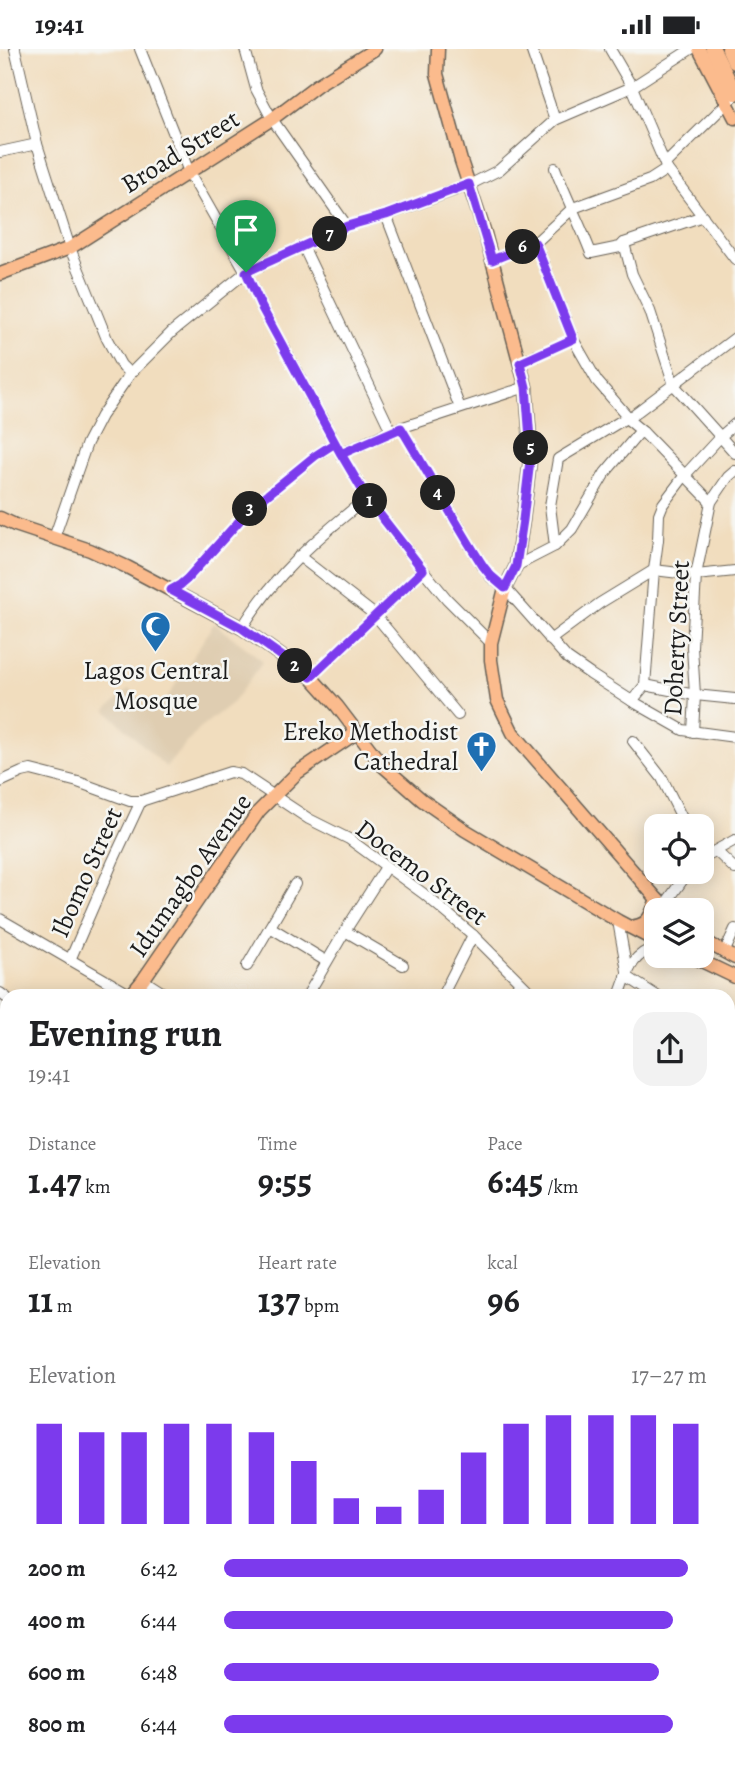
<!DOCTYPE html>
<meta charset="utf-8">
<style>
body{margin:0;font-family:Alegreya,serif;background:#f2f2f2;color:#202124;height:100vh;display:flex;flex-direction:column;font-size:26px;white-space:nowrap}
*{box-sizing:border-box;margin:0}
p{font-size:23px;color:#757577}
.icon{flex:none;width:38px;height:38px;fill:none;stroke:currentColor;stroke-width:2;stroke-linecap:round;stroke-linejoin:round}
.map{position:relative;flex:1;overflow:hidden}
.sheet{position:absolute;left:0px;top:940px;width:735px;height:779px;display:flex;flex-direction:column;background:#fff;border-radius:21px 21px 0 0;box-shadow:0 4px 18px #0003}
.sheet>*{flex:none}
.fabs{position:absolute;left:644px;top:765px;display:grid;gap:14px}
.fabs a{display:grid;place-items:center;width:70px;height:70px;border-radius:14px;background:#fff;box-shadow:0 4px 18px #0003;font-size:35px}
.pin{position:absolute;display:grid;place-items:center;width:60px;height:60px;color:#fff;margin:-72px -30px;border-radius:50% 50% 50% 0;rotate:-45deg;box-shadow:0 0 7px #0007}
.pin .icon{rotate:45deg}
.km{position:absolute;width:35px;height:35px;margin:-18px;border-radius:50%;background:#222;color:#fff;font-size:19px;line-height:35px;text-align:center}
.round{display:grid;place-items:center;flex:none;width:74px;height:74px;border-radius:21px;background:#f2f2f2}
.headline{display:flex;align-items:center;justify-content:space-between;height:119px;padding:0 28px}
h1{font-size:38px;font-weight:600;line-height:52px}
.stats{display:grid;grid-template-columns:repeat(3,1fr);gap:10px;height:119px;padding:7px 28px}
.stats div{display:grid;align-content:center}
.stats b{font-size:35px;font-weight:600}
.stats small{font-size:19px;font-weight:400}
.stats p{font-size:19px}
.chart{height:196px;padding:14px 28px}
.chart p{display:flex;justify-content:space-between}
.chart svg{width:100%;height:126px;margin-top:7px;stroke:#7c3aed;stroke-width:6}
ul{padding:0 28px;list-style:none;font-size:23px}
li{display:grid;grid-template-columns:112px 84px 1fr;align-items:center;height:52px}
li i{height:18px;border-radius:9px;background:#7c3aed}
.status{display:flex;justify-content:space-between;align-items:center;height:49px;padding:0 35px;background:#fff;direction:ltr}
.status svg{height:19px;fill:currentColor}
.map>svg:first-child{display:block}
</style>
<div class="status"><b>19:41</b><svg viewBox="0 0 49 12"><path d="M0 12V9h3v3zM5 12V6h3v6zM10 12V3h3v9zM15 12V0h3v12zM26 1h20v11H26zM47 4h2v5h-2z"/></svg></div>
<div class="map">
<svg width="735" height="1718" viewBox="0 0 735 1718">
<rect width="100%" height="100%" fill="#f6f6f2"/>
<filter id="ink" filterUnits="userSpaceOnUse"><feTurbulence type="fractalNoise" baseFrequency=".0143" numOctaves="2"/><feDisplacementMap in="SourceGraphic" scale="14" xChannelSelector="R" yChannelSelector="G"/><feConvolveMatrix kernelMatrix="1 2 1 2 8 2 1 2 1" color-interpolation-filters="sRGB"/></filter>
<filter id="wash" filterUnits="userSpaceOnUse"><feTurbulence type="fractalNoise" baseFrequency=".00686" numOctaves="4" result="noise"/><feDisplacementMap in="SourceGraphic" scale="28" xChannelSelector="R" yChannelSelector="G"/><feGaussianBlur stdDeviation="1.57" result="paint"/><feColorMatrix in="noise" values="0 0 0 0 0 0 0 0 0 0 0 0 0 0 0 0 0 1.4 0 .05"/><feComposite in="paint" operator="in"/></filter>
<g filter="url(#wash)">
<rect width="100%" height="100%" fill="#f1ddbe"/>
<g fill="#dfcdb1">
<path d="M 214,574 L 263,612 L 233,653 L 200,679 L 166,718 L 106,661 L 129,640 L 157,665 Z"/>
<path d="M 7,1195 L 7,1712 L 176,1712 L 175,1718 L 0,1718 L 0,1203 Z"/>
<path d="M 426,1712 L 720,1712 L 715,1718 L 425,1718 Z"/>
</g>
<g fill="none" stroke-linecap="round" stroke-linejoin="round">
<g stroke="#58b0d5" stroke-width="2.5">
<path d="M 0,1210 L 7,1202"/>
<path d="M 0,1278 L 7,1307"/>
</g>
</g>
</g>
<g filter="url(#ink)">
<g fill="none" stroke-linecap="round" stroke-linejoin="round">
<defs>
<g id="minor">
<path d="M 15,0 L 37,95 L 70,199 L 107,290 L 121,316 L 130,325"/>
<path d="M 140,0 L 189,123 L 246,223 L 262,259 L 341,405 L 367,449 L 423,521 L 447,550 L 491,594"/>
<path d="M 245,0 L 256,40 L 272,70 L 347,177"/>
<path d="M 531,0 L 555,71"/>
<path d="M 610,0 L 632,38 L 667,120 L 735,210"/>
<path d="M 0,103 L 37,95"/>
<path d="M 665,115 L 732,49"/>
<path d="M 555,119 C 566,148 580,175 591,204 L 620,198 L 624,194 L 703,167"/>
<path d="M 386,166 L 460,359"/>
<path d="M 535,194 L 573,290 L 597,332 L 629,369 L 626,369 L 643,383 L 711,453"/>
<path d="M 624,194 L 632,225 L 650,262 L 674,336 L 735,404"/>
<path d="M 303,197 L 391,382"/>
<path d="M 492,211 L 535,194 L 573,159 L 650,131 L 667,120"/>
<path d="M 520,314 L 573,290"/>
<path d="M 629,369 L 735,289"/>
<path d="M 401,379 C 429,425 454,472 483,517 L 491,528 L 505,539 L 567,609 L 590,625 L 632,652 L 683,681 L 735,688"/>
<path d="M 341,405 L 391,382 L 526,338"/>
<path d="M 54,489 L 87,394 L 101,367 L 130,325 L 173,282 L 246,223 L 347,177 L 386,166 L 469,136 L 499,121 L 555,71 L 632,38 L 691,0"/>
<path d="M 555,497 L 550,457 L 558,410 L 626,369"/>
<path d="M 299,507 L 375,566 L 458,666"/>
<path d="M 516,517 L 555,497 L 572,480 L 605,424 L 638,385 L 643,383"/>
<path d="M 171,541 L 180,536 L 187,530 L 250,460 L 315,407 L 335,394"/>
<path d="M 242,579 C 273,527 320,486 367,449"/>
<path d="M 550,591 L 600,554 L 654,521 L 696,526 L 735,522"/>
<path d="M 311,628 L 423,521"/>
<path d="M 645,636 L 695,646 L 735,650"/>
<path d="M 632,652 L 645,636 L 654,521 L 658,491 L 659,465 L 663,455 L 685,426 L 721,387 L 735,375"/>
<path d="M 693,683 L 695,646 L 692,598 L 696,526 L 711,453 L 728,428 L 735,422"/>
<path d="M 633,692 L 662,729 L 686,777"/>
<path d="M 0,733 L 22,723 L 31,721 L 78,733 L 130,752 L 141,752 L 230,723 L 241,725 L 309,770 L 349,790 L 424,845 L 473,886 L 534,947"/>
<path d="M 716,802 L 735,820"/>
<path d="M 702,809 L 735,791"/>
<path d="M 664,857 L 689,822"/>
<path d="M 0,870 L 131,946"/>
<path d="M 618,872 L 627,922"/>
<path d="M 270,878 L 326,912"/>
<path d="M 345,882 L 403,916"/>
<path d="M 724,904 L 735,880"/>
<path d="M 70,911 L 113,812 L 141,752"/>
<path d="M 247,917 L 295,835"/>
<path d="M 626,927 L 657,947"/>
<path d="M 143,931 L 168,947"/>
<path d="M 0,944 L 7,949"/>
<path d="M 307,947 L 345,882 L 386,818"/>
<path d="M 442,947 L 473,886"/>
<path d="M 513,947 L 519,934"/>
<path d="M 619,947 C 628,924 630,906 656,898"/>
<path d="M 728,988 L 735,992"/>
<path d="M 728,1099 L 735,1087"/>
<path d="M 728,1140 L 735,1144"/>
<path d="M 728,1236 L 735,1240"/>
<path d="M 728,1275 L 735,1269"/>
<path d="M 0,1385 L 7,1395"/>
<path d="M 0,1406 L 7,1402"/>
<path d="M 728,1456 L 735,1467"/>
<path d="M 728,1665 L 735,1663"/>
</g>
<g id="major">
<path d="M 438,0 L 437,25 L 461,112 L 484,181 L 526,338 L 531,403 L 523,471 L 516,517 L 505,539 L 491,594 L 491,611 L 497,651 L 513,684 L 657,850 L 670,861"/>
<path d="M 699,0 L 735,69"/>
<path d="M 0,225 L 70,199 L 272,70 L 317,36 L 375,0"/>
<path d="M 0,469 L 15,476 L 90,501 L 127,518 L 242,579 L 311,628 L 337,657 L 382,716 L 422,751 L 465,781 L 618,872 L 656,892"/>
<path d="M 630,878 C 650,876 650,867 657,850"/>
<path d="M 702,888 L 710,895 L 735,909"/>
<path d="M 689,906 L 735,928"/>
<path d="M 130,947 L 143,931 L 259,762 L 297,724 L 356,684"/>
<path d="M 0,1066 L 7,1059"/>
</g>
<g id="highway">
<path d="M 713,0 L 735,44"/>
<path d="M 729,0 L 735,13"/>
</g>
</defs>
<use href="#minor" stroke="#676055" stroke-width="12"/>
<use href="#major" stroke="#676055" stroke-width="15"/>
<use href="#highway" stroke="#676055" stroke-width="17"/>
<use href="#minor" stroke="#fff" stroke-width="10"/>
<use href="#major" stroke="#fbbb8d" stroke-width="12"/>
<use href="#highway" stroke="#fbbb8d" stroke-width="14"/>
</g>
</g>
<g fill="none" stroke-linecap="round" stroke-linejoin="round" filter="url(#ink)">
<defs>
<path id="route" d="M 246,223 L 262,259 L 341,405 L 367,449 L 423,521 L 311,628 L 242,579 L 171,541 L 180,536 L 187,530 L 250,460 L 315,407 L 335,394 L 341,405 L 401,379 C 429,425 454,472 483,517 L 491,527 L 505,539 L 516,517 L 523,471 L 531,403 L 526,338 L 520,314 L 573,290 L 535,194 L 492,211 L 469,135 L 386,166 L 347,177 L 246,223"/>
</defs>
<use href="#route" stroke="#fff" stroke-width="14"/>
<use href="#route" stroke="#7c3aed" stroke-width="9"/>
</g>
<defs>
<symbol id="mosque-pin" viewBox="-11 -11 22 30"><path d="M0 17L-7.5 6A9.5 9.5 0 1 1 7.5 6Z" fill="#1f6fb2" stroke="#f6f6f2"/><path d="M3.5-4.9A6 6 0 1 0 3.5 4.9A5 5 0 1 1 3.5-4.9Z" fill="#fff"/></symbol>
<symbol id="church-pin" viewBox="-11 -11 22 30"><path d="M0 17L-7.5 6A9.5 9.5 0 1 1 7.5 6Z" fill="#1f6fb2" stroke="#f6f6f2"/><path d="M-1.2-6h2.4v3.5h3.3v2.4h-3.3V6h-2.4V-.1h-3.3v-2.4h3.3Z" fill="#fff"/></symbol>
</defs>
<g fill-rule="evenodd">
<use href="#mosque-pin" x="138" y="560" width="35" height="47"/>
<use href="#church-pin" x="464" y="680" width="35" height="47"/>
</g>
<g text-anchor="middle" stroke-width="5" stroke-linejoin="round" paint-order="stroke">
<g font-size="26" fill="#1c1c1c" stroke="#f6f6f2">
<text transform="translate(180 102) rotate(-32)" y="9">Broad Street</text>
<text transform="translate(676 589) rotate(-87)" y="9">Doherty Street</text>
<text transform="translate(86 823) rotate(-66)" y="9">Ibomo Street</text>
<text transform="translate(422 823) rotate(37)" y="9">Docemo Street</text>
<text transform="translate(190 826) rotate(-55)" y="9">Idumagbo Avenue</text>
</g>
<g font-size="26" fill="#1c1c1c" stroke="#f6f6f2">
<text x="156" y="630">Lagos Central<tspan x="156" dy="30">Mosque</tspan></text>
<text x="458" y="691" text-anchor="end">Ereko Methodist<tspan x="458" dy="30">Cathedral</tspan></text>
</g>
</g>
</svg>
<div class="fabs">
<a><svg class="icon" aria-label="locate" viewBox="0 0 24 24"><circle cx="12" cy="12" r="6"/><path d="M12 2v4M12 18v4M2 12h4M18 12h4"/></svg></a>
<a><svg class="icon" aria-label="layers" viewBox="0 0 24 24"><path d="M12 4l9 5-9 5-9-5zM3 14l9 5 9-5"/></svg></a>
</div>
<div class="pin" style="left:246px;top:223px;background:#1e9e55"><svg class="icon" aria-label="arrive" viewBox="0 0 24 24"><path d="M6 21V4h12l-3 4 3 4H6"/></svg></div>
<b class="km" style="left:370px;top:452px">1</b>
<b class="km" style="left:295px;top:617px">2</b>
<b class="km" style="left:250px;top:460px">3</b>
<b class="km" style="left:438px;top:444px">4</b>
<b class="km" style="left:531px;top:399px">5</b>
<b class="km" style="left:523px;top:198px">6</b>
<b class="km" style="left:330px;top:185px">7</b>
<section class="sheet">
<div class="headline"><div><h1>Evening run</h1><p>19:41</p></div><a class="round"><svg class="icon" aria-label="share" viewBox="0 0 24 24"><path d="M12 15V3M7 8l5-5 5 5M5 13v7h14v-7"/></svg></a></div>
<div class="stats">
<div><p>Distance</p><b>1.47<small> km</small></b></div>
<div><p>Time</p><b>9:55</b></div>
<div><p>Pace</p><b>6:45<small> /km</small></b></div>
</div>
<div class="stats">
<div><p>Elevation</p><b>11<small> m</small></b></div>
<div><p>Heart rate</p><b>137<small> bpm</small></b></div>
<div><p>kcal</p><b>96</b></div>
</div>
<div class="chart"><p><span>Elevation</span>17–27 m</p>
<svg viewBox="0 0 160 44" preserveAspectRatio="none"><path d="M5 44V9M15 44V12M25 44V12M35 44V9M45 44V9M55 44V12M65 44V22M75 44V35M85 44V38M95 44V32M105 44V19M115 44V9M125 44V6M135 44V6M145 44V6M155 44V9"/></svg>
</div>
<ul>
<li><b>200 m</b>6:42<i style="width:96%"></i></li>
<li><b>400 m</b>6:44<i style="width:93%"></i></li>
<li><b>600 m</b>6:48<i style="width:90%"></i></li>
<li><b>800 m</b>6:44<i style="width:93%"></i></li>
</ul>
</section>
</div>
